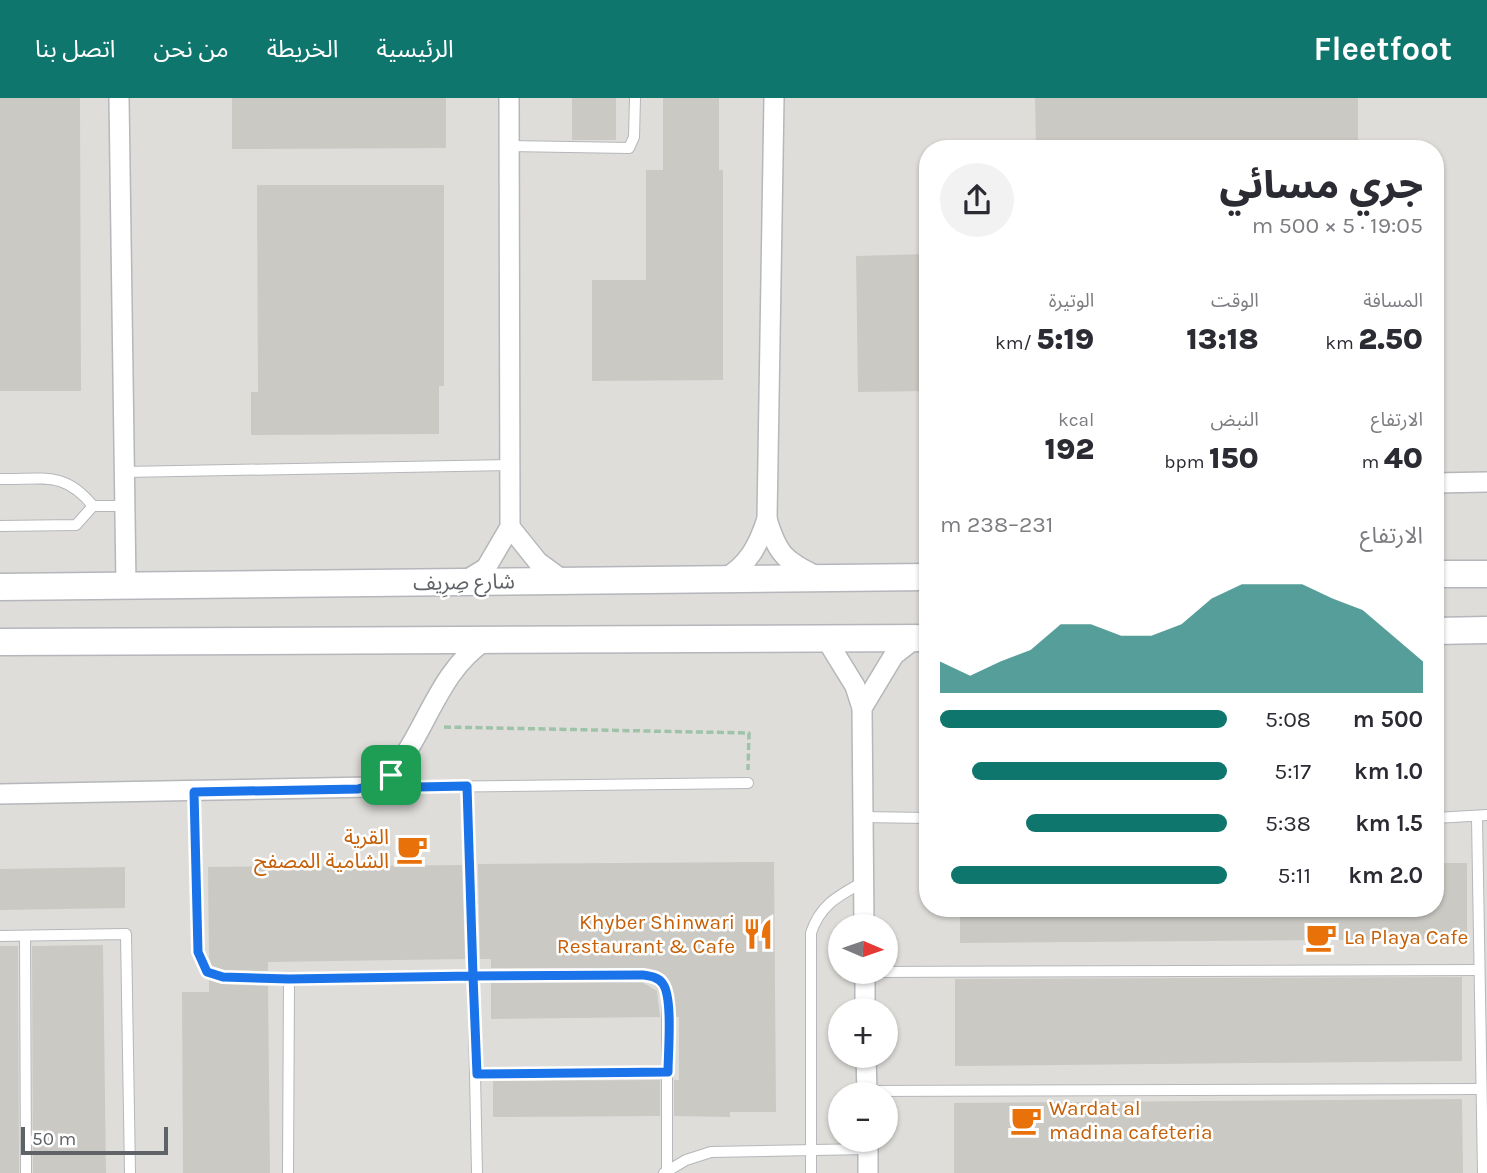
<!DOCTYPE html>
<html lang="ar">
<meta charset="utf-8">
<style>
body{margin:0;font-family:Karla,"Noto Sans Arabic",sans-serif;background:#f2f2f3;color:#2b2b33;direction:rtl;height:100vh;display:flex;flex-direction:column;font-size:26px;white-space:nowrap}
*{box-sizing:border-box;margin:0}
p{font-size:23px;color:#7c7c81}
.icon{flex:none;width:38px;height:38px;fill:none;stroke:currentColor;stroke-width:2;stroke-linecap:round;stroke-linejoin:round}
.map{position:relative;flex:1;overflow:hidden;direction:ltr}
.drawer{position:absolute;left:919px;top:42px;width:525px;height:777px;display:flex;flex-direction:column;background:#fff;border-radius:28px;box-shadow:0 2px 5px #0004;direction:rtl}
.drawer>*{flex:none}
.needle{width:46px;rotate:92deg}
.buttons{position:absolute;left:828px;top:816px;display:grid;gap:14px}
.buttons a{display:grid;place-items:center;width:70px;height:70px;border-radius:50%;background:#fff;box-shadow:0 2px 5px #0004;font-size:35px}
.scale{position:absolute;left:21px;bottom:18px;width:147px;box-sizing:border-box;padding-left:7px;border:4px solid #5f6267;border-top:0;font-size:19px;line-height:24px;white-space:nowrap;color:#5f6267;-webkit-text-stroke:5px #fff;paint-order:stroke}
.pin{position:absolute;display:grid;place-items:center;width:60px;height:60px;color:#fff;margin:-30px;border-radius:14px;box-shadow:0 4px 10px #0006}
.round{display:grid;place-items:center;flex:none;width:74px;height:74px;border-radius:37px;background:#f2f2f3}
.summary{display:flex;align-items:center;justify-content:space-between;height:119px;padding:0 21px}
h1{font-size:38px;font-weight:800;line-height:52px}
.stats{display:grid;grid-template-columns:repeat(3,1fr);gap:10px;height:119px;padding:7px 21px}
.stats div{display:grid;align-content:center}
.stats b{font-size:30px;font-weight:800}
.stats small{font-size:19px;font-weight:400}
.stats p{font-size:19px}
.chart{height:196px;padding:14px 21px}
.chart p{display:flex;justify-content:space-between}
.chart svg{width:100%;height:126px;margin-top:7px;fill:#0f766e;opacity:.7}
ul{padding:0 21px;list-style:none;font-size:23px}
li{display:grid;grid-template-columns:112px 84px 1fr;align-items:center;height:52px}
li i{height:18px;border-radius:9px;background:#0f766e}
header{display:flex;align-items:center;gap:42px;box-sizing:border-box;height:98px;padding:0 35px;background:#0f766e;color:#fff}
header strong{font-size:33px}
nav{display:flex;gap:38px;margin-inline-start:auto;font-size:24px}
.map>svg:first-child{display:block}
</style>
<header>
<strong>Fleetfoot</strong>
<nav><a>الرئيسية</a><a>الخريطة</a><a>من نحن</a><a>اتصل بنا</a></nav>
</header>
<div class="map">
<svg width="1487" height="1075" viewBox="0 0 1487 1075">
<rect width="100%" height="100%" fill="#f0eee8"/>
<path fill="#dfddda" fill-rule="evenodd" d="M 0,0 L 1487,0 L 1487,1075 L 0,1075 ZM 928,51 L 1435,51 L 1435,810 L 928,810 ZM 840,828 L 886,828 L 886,873 L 840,873 ZM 840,912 L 886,912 L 886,957 L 840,957 ZM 840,996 L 886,996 L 886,1041 L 840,1041 Z"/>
<g fill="#cbc9c4">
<path d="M 0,0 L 80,0 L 81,293 L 0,293 Z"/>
<path d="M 232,0 L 446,0 L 446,50 L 232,51 Z"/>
<rect x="572" y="0" width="44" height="42"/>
<path d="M 663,0 L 719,0 L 719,72 L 723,72 L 723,282 L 592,283 L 592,182 L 646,182 L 646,72 L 663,72 Z"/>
<path d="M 1035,0 L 1358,0 L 1358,51 L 1036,51 Z"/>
<path d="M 257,87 L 444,87 L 444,288 L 439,288 L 439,336 L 251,337 L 251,294 L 258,294 Z"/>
<path d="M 928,156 L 928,293 L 858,294 L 856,158 Z"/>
<path d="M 774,764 L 776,1014 L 730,1014 L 730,1019 L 674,1018 L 674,982 L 679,982 L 679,919 L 674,919 L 674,899 L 670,887 L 660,875 L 643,870 L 491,870 L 491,861 L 480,861 L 478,766 Z"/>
<path d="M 1435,765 L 1467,765 L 1467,841 L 960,845 L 960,810 L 1435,810 Z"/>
<path d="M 462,767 L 465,861 L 268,864 L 268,873 L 224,872 L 212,868 L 209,860 L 208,769 Z"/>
<path d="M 125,769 L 125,810 L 0,812 L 0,771 Z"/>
<path d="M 103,847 L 106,1075 L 33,1075 L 32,848 Z"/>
<path d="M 0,848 L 18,848 L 19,1075 L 0,1075 Z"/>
<path d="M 1462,879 L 1462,963 L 955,968 L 955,881 Z"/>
<path d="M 209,882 L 223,886 L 268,888 L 270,1075 L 183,1075 L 182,894 L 209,894 Z"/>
<path d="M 642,884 L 657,893 L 660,919 L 491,921 L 491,885 Z"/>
<path d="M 660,982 L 660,1018 L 493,1019 L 493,983 Z"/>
<path d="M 1462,1001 L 1463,1075 L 954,1075 L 954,1005 Z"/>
</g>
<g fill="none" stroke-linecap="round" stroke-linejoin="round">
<defs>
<g id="lane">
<path d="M 509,48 L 629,50 L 634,39 L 635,0"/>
<path d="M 125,374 L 510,367"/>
<path d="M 0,381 C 43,382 64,372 93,408"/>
<path d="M 0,428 L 76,427 L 93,408 L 125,408"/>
<path d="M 391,677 L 418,689 L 748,685"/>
<path d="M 194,694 L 198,854 L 207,874 L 223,879 L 289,881 L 473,878 L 467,688"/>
<path d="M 862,719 L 928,720"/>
<path d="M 1435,720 L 1487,717"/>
<path d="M 1477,720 L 1483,1075"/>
<path d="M 0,838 L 126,836 L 130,1075"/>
<path d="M 25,838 L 26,1075"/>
<path d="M 865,874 L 1479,872"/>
<path d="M 477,976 L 668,974"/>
<path d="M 867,993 L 1481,991"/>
<path d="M 288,1075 L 289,881"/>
<path d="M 477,1075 L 473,878 L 643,877 C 658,880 663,884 667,899 L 667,1075"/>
<path d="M 664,1075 L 686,1062 L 711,1054 L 868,1051"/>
<path d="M 811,1075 L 811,835 C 820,807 838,798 863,784"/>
</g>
<g id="street">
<path d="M 119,0 L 126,487"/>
<path d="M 774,0 L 767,421 C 778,458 785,462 818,479"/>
<path d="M 1435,385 L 1487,384"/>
<path d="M 510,429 L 538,464 L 564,483"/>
<path d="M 724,481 C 749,466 758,448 767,421"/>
<path d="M 463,484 L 486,470 L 510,429 L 509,0"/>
<path d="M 826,541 L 855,588 L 862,610 L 864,828"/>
<path d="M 862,610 L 894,557 L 916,540"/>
<path d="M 0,696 L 370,689 C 420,668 428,579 485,543"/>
<path d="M 865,873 L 865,912"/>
<path d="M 866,957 L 867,996"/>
<path d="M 868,1041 L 868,1075"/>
</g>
<g id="secondary">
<path d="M 1435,476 L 1487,476"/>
<path d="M 0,489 L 928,479"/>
<path d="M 1435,533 L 1487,532"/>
<path d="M 0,544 L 928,540"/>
</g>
</defs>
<use href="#lane" stroke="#b5b7bb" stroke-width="12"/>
<use href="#street" stroke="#b5b7bb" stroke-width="22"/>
<use href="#secondary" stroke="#b4b6bb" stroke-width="29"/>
<path stroke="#9ec3a8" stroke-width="3.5" stroke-dasharray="7 3.5" stroke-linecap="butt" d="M 444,629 L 749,635 L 748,672"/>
<use href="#lane" stroke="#fff" stroke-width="10"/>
<use href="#street" stroke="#fff" stroke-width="19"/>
<use href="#secondary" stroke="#fff" stroke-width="26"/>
</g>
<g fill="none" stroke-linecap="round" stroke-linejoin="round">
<defs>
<path id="route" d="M 391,677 L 382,684 L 358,691 L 194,694 L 198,854 L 207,874 L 223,879 L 289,881 L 473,878 L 477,976 L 668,974 C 668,956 673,900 663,886 C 659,879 650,878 643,877 L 473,878 L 467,688 L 418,689 L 391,677"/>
</defs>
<use href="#route" stroke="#fff" stroke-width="14"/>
<use href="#route" stroke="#1a73e8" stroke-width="9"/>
</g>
<defs>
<symbol id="cafe-bare" viewBox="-9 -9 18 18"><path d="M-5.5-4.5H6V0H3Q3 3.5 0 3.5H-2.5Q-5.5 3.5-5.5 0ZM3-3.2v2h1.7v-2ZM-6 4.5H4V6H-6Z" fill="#e8710a" stroke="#fff" stroke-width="2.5" paint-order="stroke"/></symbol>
<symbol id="restaurant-bare" viewBox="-9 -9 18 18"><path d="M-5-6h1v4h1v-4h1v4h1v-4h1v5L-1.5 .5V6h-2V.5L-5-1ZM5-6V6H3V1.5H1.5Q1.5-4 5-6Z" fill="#e8710a" stroke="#fff" stroke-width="2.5" paint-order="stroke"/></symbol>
</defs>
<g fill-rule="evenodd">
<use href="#cafe-bare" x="390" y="729" width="44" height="44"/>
<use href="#restaurant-bare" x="736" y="814" width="44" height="44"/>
<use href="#cafe-bare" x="1299" y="817" width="44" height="44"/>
<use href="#cafe-bare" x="1004" y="1000" width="44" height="44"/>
</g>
<g text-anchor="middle" stroke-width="5" stroke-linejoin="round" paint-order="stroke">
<g font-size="21" fill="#5f6267" stroke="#fff">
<text transform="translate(464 484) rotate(-1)" y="7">شارع صِرِيف</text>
</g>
<g font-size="21" fill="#c56008" stroke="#fff" text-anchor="end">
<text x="389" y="746">القرية<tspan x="389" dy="24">الشامية المصفح</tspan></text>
<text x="735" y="831">Khyber Shinwari<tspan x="735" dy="24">Restaurant &amp; Cafe</tspan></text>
<text x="1344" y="846" text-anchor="start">La Playa Cafe</text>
<text x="1049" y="1017" text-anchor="start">Wardat al<tspan x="1049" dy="24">madina cafeteria</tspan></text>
</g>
</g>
</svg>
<div class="buttons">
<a><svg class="needle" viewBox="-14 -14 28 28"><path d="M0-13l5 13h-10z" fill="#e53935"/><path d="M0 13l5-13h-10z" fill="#7c7c81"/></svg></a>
<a>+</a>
<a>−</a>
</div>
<div class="scale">50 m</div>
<div class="pin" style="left:391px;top:677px;background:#1e9e55"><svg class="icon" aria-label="arrive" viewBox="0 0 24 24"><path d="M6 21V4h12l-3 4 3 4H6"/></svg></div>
<section class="drawer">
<div class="summary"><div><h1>جري مسائي</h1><p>19:05 · 5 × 500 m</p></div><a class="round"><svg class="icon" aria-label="share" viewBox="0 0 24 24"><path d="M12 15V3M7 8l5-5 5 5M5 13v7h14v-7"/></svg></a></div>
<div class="stats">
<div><p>المسافة</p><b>2.50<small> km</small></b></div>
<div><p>الوقت</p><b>13:18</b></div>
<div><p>الوتيرة</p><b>5:19<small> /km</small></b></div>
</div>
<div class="stats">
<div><p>الارتفاع</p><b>40<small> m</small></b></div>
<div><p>النبض</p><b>150<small> bpm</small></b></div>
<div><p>kcal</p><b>192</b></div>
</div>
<div class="chart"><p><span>الارتفاع</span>231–238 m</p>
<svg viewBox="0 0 160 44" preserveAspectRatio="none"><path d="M0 44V33L10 38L20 33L30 29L40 20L50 20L60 24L70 24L80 20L90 11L100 6L110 6L120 6L130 11L140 15L150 24L160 33V44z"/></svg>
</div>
<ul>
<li><b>500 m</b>5:08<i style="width:100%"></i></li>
<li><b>1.0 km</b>5:17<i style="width:89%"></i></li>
<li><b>1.5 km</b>5:38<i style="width:70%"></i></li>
<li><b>2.0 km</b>5:11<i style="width:96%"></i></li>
</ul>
</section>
</div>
